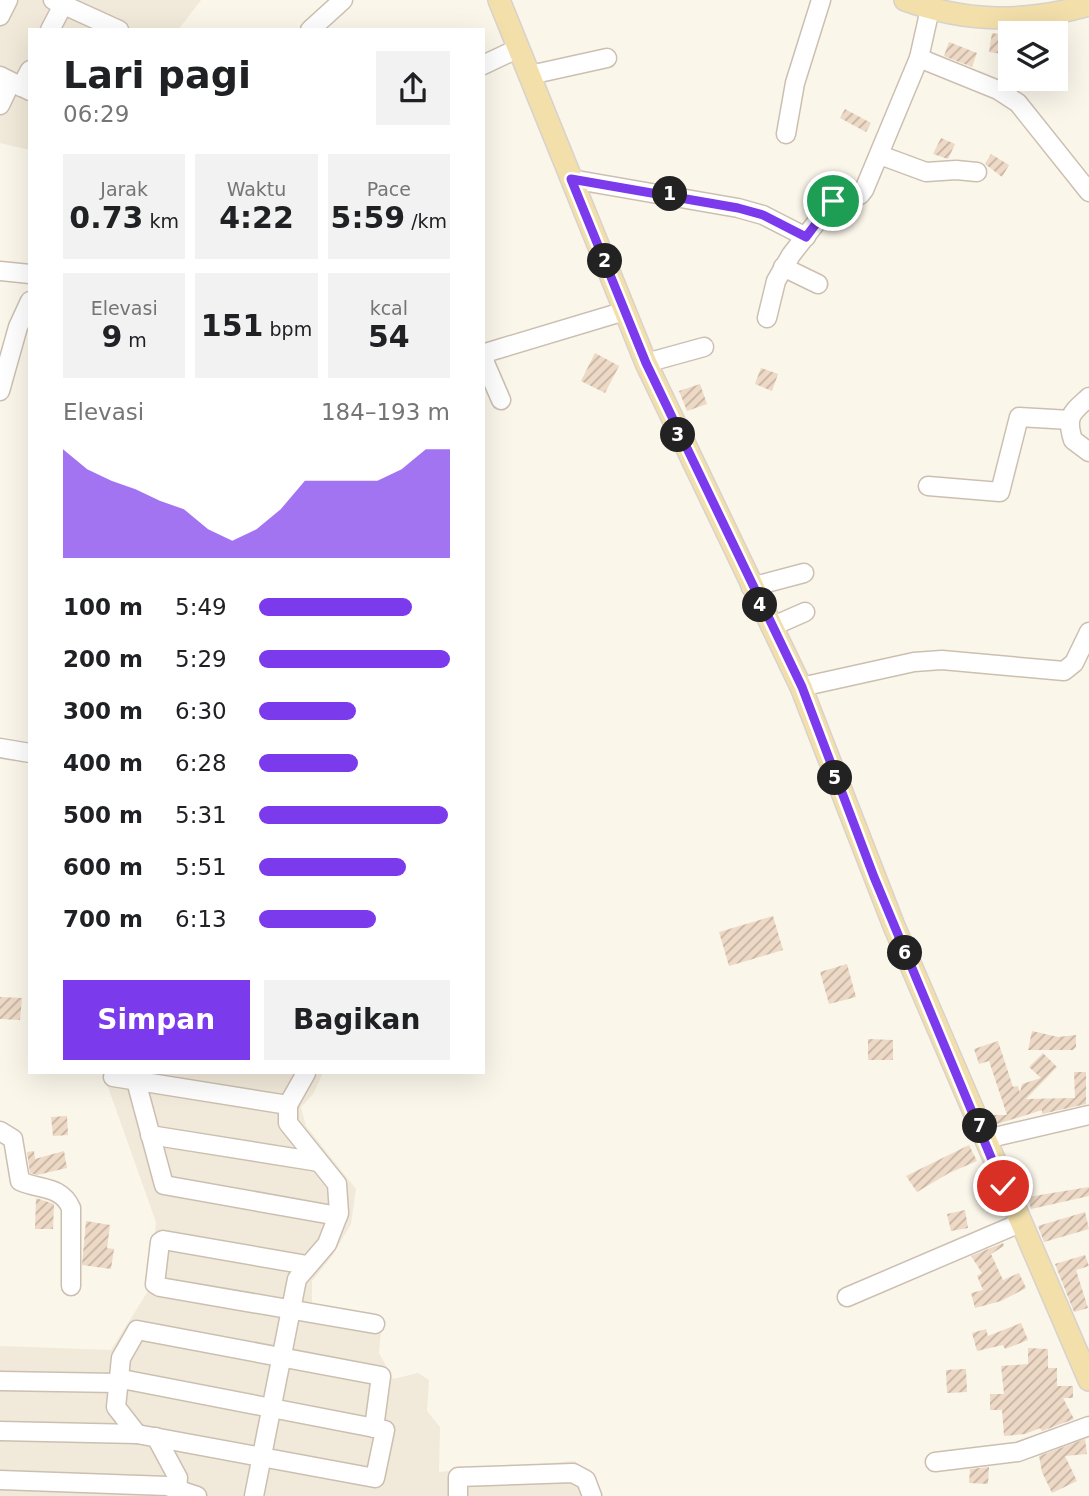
<!DOCTYPE html>
<html lang="id">
<meta charset="utf-8">
<style>
body{margin:0;font-family:"DejaVu Sans",sans-serif;background:#f2f2f2;color:#202124;height:100vh;display:flex;flex-direction:column;font-size:26px;white-space:nowrap}
*{box-sizing:border-box;margin:0}
p{font-size:23px;color:#757577}
.icon{flex:none;width:38px;height:38px;fill:none;stroke:currentColor;stroke-width:2;stroke-linecap:round;stroke-linejoin:round}
.map{position:relative;flex:1;overflow:hidden}
.drawer{position:absolute;left:28px;top:28px;width:457px;height:1046px;display:flex;flex-direction:column;background:#fff;border-radius:0px;box-shadow:0 7px 28px #0002}
.drawer>*{flex:none}
.controls{position:absolute;left:998px;top:21px;display:grid;gap:14px}
.controls a{display:grid;place-items:center;width:70px;height:70px;border-radius:0px;background:#fff;box-shadow:0 7px 28px #0002;font-size:35px}
.pin{position:absolute;display:grid;place-items:center;width:60px;height:60px;color:#fff;margin:-30px;border:4px solid #fff;border-radius:50%;box-shadow:0 2px 7px #0007}
.km{position:absolute;width:35px;height:35px;margin:-18px;border-radius:50%;background:#222;color:#fff;font-size:19px;line-height:35px;text-align:center}
.round{display:grid;place-items:center;flex:none;width:74px;height:74px;border-radius:0px;background:#f2f2f2}
.summary{display:flex;align-items:center;justify-content:space-between;height:119px;padding:0 35px}
h1{font-size:38px;font-weight:700;line-height:52px}
.figures{display:grid;grid-template-columns:repeat(3,1fr);gap:10px;height:119px;padding:7px 35px}
.figures div{display:grid;align-content:center;border-radius:0px;background:#f2f2f2;text-align:center}
.figures b{font-size:30px;font-weight:700}
.figures small{font-size:19px;font-weight:400}
.figures p{font-size:19px}
.chart{height:196px;padding:14px 35px}
.chart p{display:flex;justify-content:space-between}
.chart svg{width:100%;height:126px;margin-top:7px;fill:#7c3aed;opacity:.7}
.cta{display:flex;gap:14px;margin-top:auto;padding:14px 35px}
.cta a{flex:1;height:80px;border-radius:0px;background:#7c3aed;color:#fff;font-size:28px;font-weight:700;line-height:80px;text-align:center}
.cta a+a{background:#f2f2f2;color:#202124}
ul{padding:0 35px;list-style:none;font-size:23px}
li{display:grid;grid-template-columns:112px 84px 1fr;align-items:center;height:52px}
li i{height:18px;border-radius:9px;background:#7c3aed}
.map>svg:first-child{display:block}
</style>
<div class="map">
<svg width="1089" height="1496" viewBox="0 0 1089 1496">
<defs>
<pattern id="building-hatch" width="6" height="6" patternUnits="userSpaceOnUse" patternTransform="scale(1.75)"><rect width="6" height="6" fill="#edd9c5"/><path d="M-1 1l2-2M0 6l6-6M5 7l2-2" fill="none" stroke="#c4b3a2"/></pattern>
</defs>
<rect width="100%" height="100%" fill="#fbf6ea"/>
<g fill="#f1e9d9">
<path d="M 0,0 L 201,0 L 178,30 L 30,30 L 30,150 L 0,143 Z"/>
<path d="M 103,1073 L 323,1073 L 313,1094 L 301,1107 L 306,1126 L 356,1189 L 351,1224 L 332,1256 L 312,1281 L 312,1303 L 382,1319 L 379,1353 L 393,1379 L 418,1373 L 429,1380 L 427,1411 L 440,1427 L 439,1472 L 575,1461 L 598,1485 L 600,1496 L 0,1496 L 0,1346 L 111,1350 L 148,1291 L 156,1222 Z"/>
</g>
<g fill="url(#building-hatch)">
<path d="M 992,33 L 1005,35 L 1002,54 L 989,52 Z"/>
<path d="M 949,42 L 977,53 L 972,67 L 944,56 Z"/>
<path d="M 845,109 L 871,123 L 866,132 L 840,118 Z"/>
<path d="M 941,138 L 955,144 L 948,159 L 933,154 Z"/>
<path d="M 991,154 L 1009,165 L 1002,177 L 985,164 Z"/>
<path d="M 595,353 L 619,366 L 605,393 L 581,381 Z"/>
<path d="M 761,368 L 778,374 L 772,391 L 755,384 Z"/>
<path d="M 700,384 L 707,404 L 687,411 L 679,391 Z"/>
<path d="M 773,916 L 783,950 L 729,966 L 719,932 Z"/>
<path d="M 847,964 L 856,997 L 829,1004 L 820,972 Z"/>
<path d="M 0,997 L 22,998 L 20,1020 L 0,1019 Z"/>
<path d="M 1032,1031 L 1058,1037 L 1076,1035 L 1076,1047 L 1073,1050 L 1028,1050 Z"/>
<path d="M 868,1039 L 893,1040 L 893,1060 L 868,1060 Z"/>
<path d="M 998,1041 L 1013,1087 L 1018,1086 L 1020,1093 L 1022,1084 L 1041,1078 L 1029,1067 L 1043,1053 L 1057,1067 L 1026,1099 L 1075,1098 L 1074,1072 L 1086,1072 L 1086,1104 L 1042,1114 L 1042,1110 L 994,1125 L 990,1115 L 1007,1115 L 989,1061 L 979,1064 L 974,1049 Z"/>
<path d="M 67,1116 L 68,1135 L 53,1136 L 51,1117 Z"/>
<path d="M 969,1145 L 977,1161 L 949,1173 L 917,1192 L 906,1176 Z"/>
<path d="M 34,1151 L 35,1159 L 64,1151 L 67,1168 L 37,1175 L 30,1173 L 27,1152 Z"/>
<path d="M 1089,1187 L 1089,1196 L 1031,1209 L 1028,1197 Z"/>
<path d="M 36,1198 L 54,1204 L 53,1229 L 35,1229 Z"/>
<path d="M 965,1210 L 968,1228 L 951,1231 L 947,1214 Z"/>
<path d="M 1085,1212 L 1089,1229 L 1044,1242 L 1038,1226 Z"/>
<path d="M 86,1221 L 110,1225 L 107,1248 L 114,1249 L 111,1269 L 82,1265 Z"/>
<path d="M 1003,1243 L 1004,1246 L 991,1254 L 1003,1280 L 1019,1273 L 1026,1288 L 1001,1301 L 975,1308 L 971,1293 L 983,1290 L 977,1276 L 982,1273 L 971,1256 Z"/>
<path d="M 1085,1255 L 1089,1266 L 1076,1270 L 1088,1308 L 1074,1312 L 1055,1264 Z"/>
<path d="M 1021,1323 L 1028,1340 L 1005,1349 L 1003,1345 L 977,1351 L 972,1333 L 986,1329 L 988,1336 Z"/>
<path d="M 1028,1348 L 1048,1349 L 1048,1368 L 1057,1368 L 1057,1386 L 1073,1386 L 1073,1398 L 1063,1398 L 1074,1419 L 1042,1431 L 1040,1428 L 1025,1434 L 1004,1436 L 1002,1410 L 990,1410 L 990,1394 L 1004,1394 L 1001,1366 L 1028,1364 Z"/>
<path d="M 966,1369 L 967,1392 L 947,1393 L 946,1370 Z"/>
<path d="M 1085,1439 L 1087,1454 L 1065,1456 L 1077,1481 L 1052,1493 L 1042,1472 L 1039,1456 Z"/>
<path d="M 989,1467 L 988,1484 L 969,1483 L 970,1469 Z"/>
</g>
<g fill="none" stroke-linecap="round" stroke-linejoin="round">
<defs>
<g id="minor">
<path d="M 53,0 L 119,30"/>
<path d="M 0,16 L 8,0"/>
<path d="M 50,30 L 63,5"/>
<path d="M 310,30 L 343,0"/>
<path d="M 919,58 L 998,90 L 1018,103 L 1089,192"/>
<path d="M 483,65 L 519,48"/>
<path d="M 530,75 L 607,58"/>
<path d="M 0,76 L 30,91"/>
<path d="M 21,87 L 30,70"/>
<path d="M 0,105 L 11,82"/>
<path d="M 786,134 L 795,83 L 821,0"/>
<path d="M 880,155 L 926,172 L 956,170 L 977,172"/>
<path d="M 571,179 L 738,208 L 763,215 L 806,237"/>
<path d="M 783,267 L 818,284"/>
<path d="M 0,271 L 30,274"/>
<path d="M 767,318 L 776,281 L 791,255 L 833,201 L 860,195 L 864,190 L 919,58 L 930,9"/>
<path d="M 646,363 L 704,347"/>
<path d="M 0,391 L 18,327 L 30,301"/>
<path d="M 1089,397 C 1073,412 1065,415 1073,440 L 1089,452"/>
<path d="M 501,400 L 485,363 L 485,353 L 625,311"/>
<path d="M 928,486 L 1000,492 L 1019,417 L 1070,420"/>
<path d="M 751,587 L 804,573"/>
<path d="M 771,627 L 805,612"/>
<path d="M 801,687 L 914,662 L 942,660 L 1064,671 L 1074,663 L 1089,632"/>
<path d="M 0,748 L 30,753"/>
<path d="M 113,1077 L 288,1105"/>
<path d="M 136,1081 L 164,1185 L 338,1216"/>
<path d="M 0,1131 L 13,1139 L 20,1181 C 39,1190 61,1185 71,1208 L 71,1286"/>
<path d="M 150,1135 L 319,1162"/>
<path d="M 986,1139 L 1089,1115"/>
<path d="M 307,1265 L 163,1240 L 160,1242 L 155,1284 L 160,1287 L 375,1324"/>
<path d="M 847,1297 L 1020,1223"/>
<path d="M 0,1381 L 117,1383 L 127,1380 L 385,1430 L 375,1478 L 137,1434 L 0,1431"/>
<path d="M 137,1434 L 116,1407 L 121,1358 L 137,1330 L 381,1376 L 374,1428"/>
<path d="M 156,1437 L 178,1478 L 177,1490"/>
<path d="M 935,1462 L 1018,1452 L 1089,1426"/>
<path d="M 0,1480 L 167,1486 L 197,1496"/>
<path d="M 254,1496 L 297,1279 L 327,1244 L 339,1213 L 337,1184 L 288,1123 L 288,1105 L 306,1073"/>
<path d="M 458,1496 L 458,1477 L 573,1473 L 586,1480 L 592,1496"/>
</g>
<g id="major">
<path d="M 499,0 L 646,363 L 801,687 L 894,926 L 1089,1380"/>
<path d="M 905,0 C 967,23 1025,23 1089,5"/>
</g>
</defs>
<use href="#minor" stroke="#ccbfb1" stroke-width="21"/>
<use href="#major" stroke="#d8d2ce" stroke-width="24"/>
<use href="#minor" stroke="#fff" stroke-width="18"/>
<use href="#major" stroke="#f2dfaa" stroke-width="21"/>
</g>
<g fill="none" stroke-linecap="round" stroke-linejoin="round">
<defs>
<path id="route" d="M 833,201 L 806,237 L 763,215 L 738,208 L 571,179 L 646,363 L 802,687 L 874,877 L 1003,1186"/>
</defs>
<use href="#route" stroke="#fff" stroke-width="14"/>
<use href="#route" stroke="#7c3aed" stroke-width="9"/>
</g>
</svg>
<div class="controls">
<a><svg class="icon" aria-label="layers" viewBox="0 0 24 24"><path d="M12 4l9 5-9 5-9-5zM3 14l9 5 9-5"/></svg></a>
</div>
<div class="pin" style="left:833px;top:201px;background:#1e9e55"><svg class="icon" aria-label="arrive" viewBox="0 0 24 24"><path d="M6 21V4h12l-3 4 3 4H6"/></svg></div>
<div class="pin" style="left:1003px;top:1186px;background:#d93025"><svg class="icon" aria-label="check" viewBox="0 0 24 24"><path d="M5 12l5 5 9-10"/></svg></div>
<b class="km" style="left:670px;top:194px">1</b>
<b class="km" style="left:605px;top:261px">2</b>
<b class="km" style="left:678px;top:435px">3</b>
<b class="km" style="left:760px;top:605px">4</b>
<b class="km" style="left:835px;top:778px">5</b>
<b class="km" style="left:905px;top:953px">6</b>
<b class="km" style="left:980px;top:1126px">7</b>
<section class="drawer">
<div class="summary"><div><h1>Lari pagi</h1><p>06:29</p></div><a class="round"><svg class="icon" aria-label="share" viewBox="0 0 24 24"><path d="M12 15V3M7 8l5-5 5 5M5 13v7h14v-7"/></svg></a></div>
<div class="figures">
<div><p>Jarak</p><b>0.73<small> km</small></b></div>
<div><p>Waktu</p><b>4:22</b></div>
<div><p>Pace</p><b>5:59<small> /km</small></b></div>
</div>
<div class="figures">
<div><p>Elevasi</p><b>9<small> m</small></b></div>
<div><b>151<small> bpm</small></b></div>
<div><p>kcal</p><b>54</b></div>
</div>
<div class="chart"><p><span>Elevasi</span>184–193 m</p>
<svg viewBox="0 0 160 44" preserveAspectRatio="none"><path d="M0 44V6L10 13L20 17L30 20L40 24L50 27L60 34L70 38L80 34L90 27L100 17L110 17L120 17L130 17L140 13L150 6L160 6V44z"/></svg>
</div>
<ul>
<li><b>100 m</b>5:49<i style="width:80%"></i></li>
<li><b>200 m</b>5:29<i style="width:100%"></i></li>
<li><b>300 m</b>6:30<i style="width:51%"></i></li>
<li><b>400 m</b>6:28<i style="width:52%"></i></li>
<li><b>500 m</b>5:31<i style="width:99%"></i></li>
<li><b>600 m</b>5:51<i style="width:77%"></i></li>
<li><b>700 m</b>6:13<i style="width:61%"></i></li>
</ul>
<div class="cta"><a>Simpan</a><a>Bagikan</a></div>
</section>
</div>
